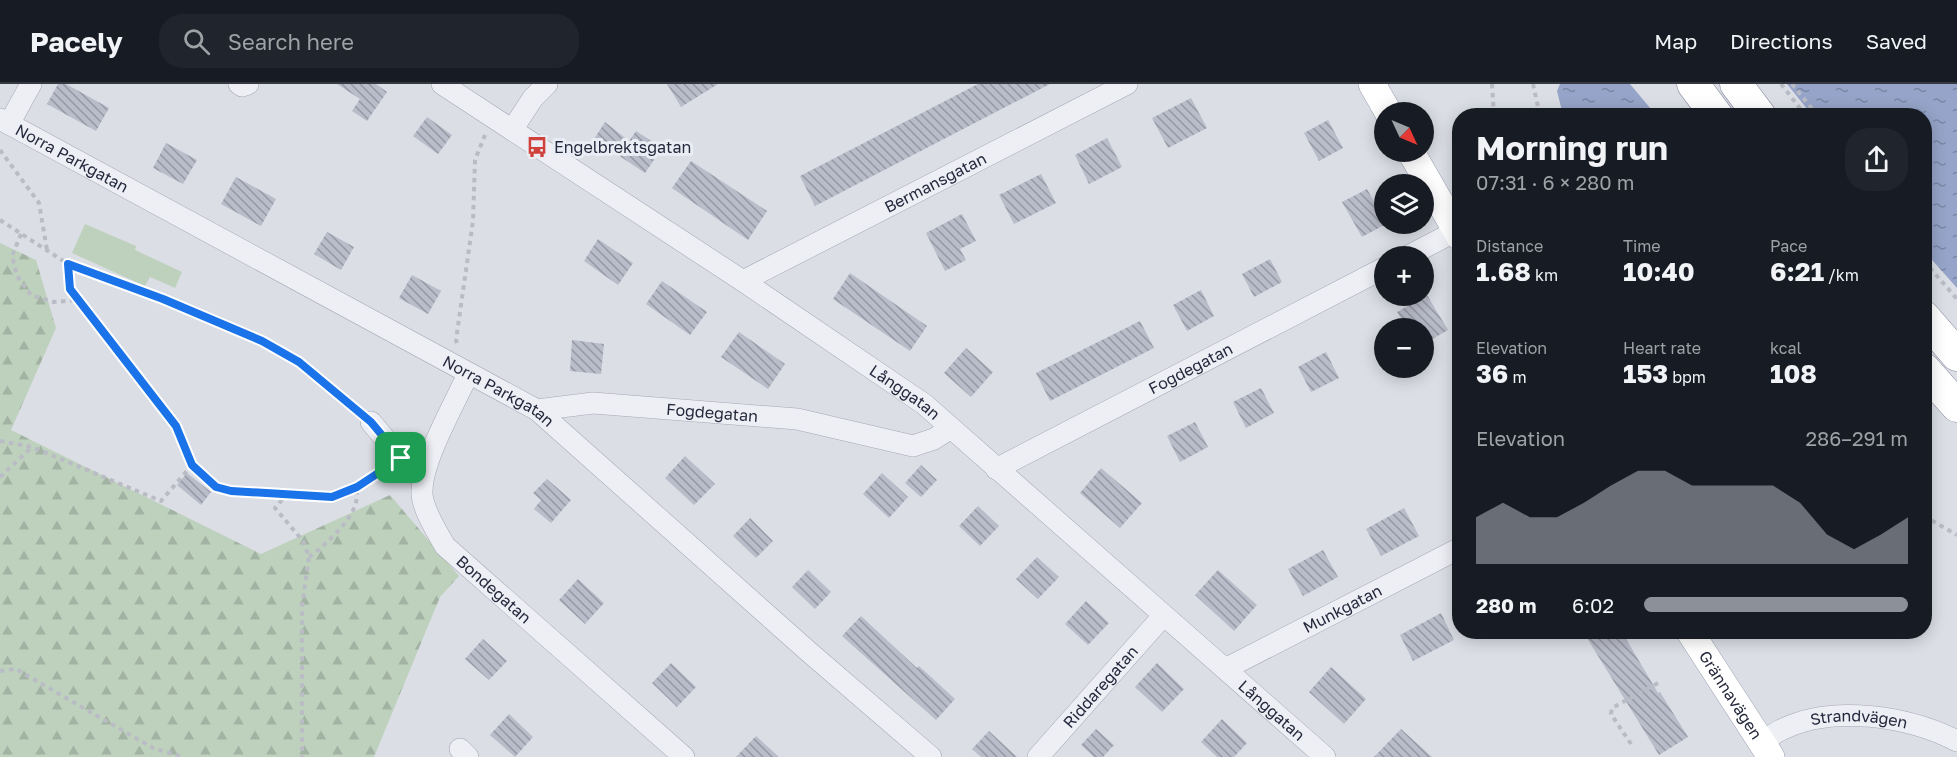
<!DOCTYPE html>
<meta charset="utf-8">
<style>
body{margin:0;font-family:"Golos Text",sans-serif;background:#20242c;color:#f1f3f6;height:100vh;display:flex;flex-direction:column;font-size:22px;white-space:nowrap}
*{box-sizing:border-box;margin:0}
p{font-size:20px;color:#9ea1a6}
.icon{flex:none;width:33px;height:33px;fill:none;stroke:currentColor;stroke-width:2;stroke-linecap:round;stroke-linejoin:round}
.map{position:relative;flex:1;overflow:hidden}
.details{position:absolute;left:1452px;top:24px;width:480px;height:531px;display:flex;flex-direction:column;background:#171b24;border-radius:24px;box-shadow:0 3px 15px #0003}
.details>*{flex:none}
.needle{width:39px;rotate:134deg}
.controls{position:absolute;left:1374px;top:18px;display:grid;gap:12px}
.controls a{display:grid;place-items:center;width:60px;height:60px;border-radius:50%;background:#171b24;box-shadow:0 3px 15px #0003;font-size:30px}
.pin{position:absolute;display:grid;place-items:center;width:51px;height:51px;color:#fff;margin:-26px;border-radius:12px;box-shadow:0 3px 9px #0006}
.round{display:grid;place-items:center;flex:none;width:63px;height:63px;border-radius:24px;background:#20242c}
.summary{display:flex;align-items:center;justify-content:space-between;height:102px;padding:0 24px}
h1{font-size:33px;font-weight:700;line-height:45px}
.stats{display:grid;grid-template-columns:repeat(3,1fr);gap:9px;height:102px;padding:6px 24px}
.stats div{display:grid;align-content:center}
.stats b{font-size:26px;font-weight:700}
.stats small{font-size:16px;font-weight:400}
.stats p{font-size:16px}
.chart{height:168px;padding:12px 24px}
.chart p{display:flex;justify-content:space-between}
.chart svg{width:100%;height:108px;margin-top:6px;fill:#8c9099;opacity:.7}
ul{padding:0 24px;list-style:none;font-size:20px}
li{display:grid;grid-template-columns:96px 72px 1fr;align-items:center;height:45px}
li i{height:15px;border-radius:8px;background:#8c9099}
header{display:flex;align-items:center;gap:36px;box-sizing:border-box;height:84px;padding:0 30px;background:#171b24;border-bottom:2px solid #363941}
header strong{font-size:28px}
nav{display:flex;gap:33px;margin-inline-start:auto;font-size:21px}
.search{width:420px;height:54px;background:#20242c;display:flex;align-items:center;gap:15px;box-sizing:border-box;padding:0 21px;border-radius:24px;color:#9ea1a6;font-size:22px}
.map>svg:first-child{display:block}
</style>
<header>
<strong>Pacely</strong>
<div class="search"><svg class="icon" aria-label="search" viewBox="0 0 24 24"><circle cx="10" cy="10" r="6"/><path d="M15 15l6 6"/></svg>Search here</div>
<nav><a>Map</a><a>Directions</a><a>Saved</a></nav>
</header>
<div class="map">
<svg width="1957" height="673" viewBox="0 0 1957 673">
<defs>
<pattern id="forest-firs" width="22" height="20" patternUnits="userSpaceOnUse" patternTransform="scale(1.5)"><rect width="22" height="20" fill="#bed1bd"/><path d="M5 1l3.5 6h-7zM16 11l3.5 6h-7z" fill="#a3b3a3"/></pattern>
<pattern id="water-ripples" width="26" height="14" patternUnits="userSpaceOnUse" patternTransform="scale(1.5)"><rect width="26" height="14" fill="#95a4c8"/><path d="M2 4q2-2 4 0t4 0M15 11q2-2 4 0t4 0" fill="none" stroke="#7986a4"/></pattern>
<pattern id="building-back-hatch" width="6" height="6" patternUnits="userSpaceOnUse" patternTransform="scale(1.5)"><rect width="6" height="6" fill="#b9bcc9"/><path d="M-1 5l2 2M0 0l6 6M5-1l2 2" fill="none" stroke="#9699a4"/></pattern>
</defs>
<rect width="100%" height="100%" fill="#dcdee6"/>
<path fill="#bed1bd" d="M 85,140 L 136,162 L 135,166 L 182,188 L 175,204 L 150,193 L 145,202 L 72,169 Z"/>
<path fill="url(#forest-firs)" d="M 0,159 L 36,176 L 56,244 L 11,346 L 261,470 L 390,411 L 459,492 L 440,513 L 374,673 L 0,673 Z"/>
<g fill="url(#water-ripples)">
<path d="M 1560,0 L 1630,0 L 1656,31 L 1563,31 L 1557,7 Z"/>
<path d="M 1787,0 L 1957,0 L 1957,204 L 1925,168 L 1924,32 L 1812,31 Z"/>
</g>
<g fill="url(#building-back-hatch)">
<path d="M 58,0 L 66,0 L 109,24 L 96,47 L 47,20 Z"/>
<path d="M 337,0 L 376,0 L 387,8 L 367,37 L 352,27 L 360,15 Z"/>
<path d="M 667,0 L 718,0 L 681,23 Z"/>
<path d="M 978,0 L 1050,0 L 815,122 L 800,92 Z"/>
<path d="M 1191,14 L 1207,44 L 1168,64 L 1152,34 Z"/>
<path d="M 427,33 L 452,51 L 438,70 L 413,52 Z"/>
<path d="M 1328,36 L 1343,64 L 1319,77 L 1304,49 Z"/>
<path d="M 605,38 L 629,57 L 636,47 L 662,64 L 645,89 L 594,55 Z"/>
<path d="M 1107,54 L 1122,83 L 1089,100 L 1075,71 Z"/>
<path d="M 166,59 L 197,76 L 183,100 L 153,84 Z"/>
<path d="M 691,77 L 767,127 L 748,156 L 672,104 Z"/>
<path d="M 1041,90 L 1056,119 L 1014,140 L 999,111 Z"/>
<path d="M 236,93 L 276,115 L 261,142 L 221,120 Z"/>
<path d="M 1367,105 L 1384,136 L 1384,140 L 1386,140 L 1362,153 L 1342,118 Z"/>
<path d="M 962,130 L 976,157 L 960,165 L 966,176 L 945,187 L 926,149 Z"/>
<path d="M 327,148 L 354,163 L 341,186 L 314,170 Z"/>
<path d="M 598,155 L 633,179 L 618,201 L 584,177 Z"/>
<path d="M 1270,175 L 1282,198 L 1254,213 L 1242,190 Z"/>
<path d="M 850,189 L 927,242 L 910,267 L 833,215 Z"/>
<path d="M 412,191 L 441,207 L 428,230 L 399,214 Z"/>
<path d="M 662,197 L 707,228 L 690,251 L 646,220 Z"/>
<path d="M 1201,206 L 1214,232 L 1187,247 L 1173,221 Z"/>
<path d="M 1427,211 L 1448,246 L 1424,260 L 1424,244 L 1407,244 L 1397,228 Z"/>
<path d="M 1140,237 L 1154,264 L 1050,317 L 1036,289 Z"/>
<path d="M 739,248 L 785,280 L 768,305 L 721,273 Z"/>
<path d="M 572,256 L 604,260 L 601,290 L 570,287 Z"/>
<path d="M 966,264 L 993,288 L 971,313 L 944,289 Z"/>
<path d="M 1326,268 L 1339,294 L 1311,308 L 1298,283 Z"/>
<path d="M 1261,304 L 1274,329 L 1246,344 L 1233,318 Z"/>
<path d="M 1195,338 L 1208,363 L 1180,378 L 1167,352 Z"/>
<path d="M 685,372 L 715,400 L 694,421 L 665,394 Z"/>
<path d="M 921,381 L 937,396 L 921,413 L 905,399 Z"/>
<path d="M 1101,384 L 1142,419 L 1120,444 L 1080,409 Z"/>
<path d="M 187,389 L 211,408 L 201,421 L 177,401 Z"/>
<path d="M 882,389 L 908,413 L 889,434 L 863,410 Z"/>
<path d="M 547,395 L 571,416 L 551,439 L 534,425 L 541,416 L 533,409 Z"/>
<path d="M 978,422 L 999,442 L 980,462 L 959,442 Z"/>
<path d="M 1404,424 L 1419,452 L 1381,472 L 1366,445 Z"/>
<path d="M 750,434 L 773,457 L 756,474 L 733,452 Z"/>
<path d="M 1323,466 L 1338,493 L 1303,512 L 1288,485 Z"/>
<path d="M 1037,473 L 1059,493 L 1038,515 L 1016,495 Z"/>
<path d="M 808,486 L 831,508 L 815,525 L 792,503 Z"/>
<path d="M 1218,486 L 1257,521 L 1234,547 L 1195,511 Z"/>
<path d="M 578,495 L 604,519 L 585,540 L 559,516 Z"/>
<path d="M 1086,517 L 1109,539 L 1088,561 L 1065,540 Z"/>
<path d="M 1441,529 L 1454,556 L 1413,577 L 1400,551 Z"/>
<path d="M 861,532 L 917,584 L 919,582 L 955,615 L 936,636 L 842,552 Z"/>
<path d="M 1599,548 L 1622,548 L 1658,609 L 1660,608 L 1688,653 L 1659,671 L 1587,554 Z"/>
<path d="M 483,555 L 507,577 L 489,596 L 465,575 Z"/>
<path d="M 671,579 L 696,603 L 677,623 L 652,599 Z"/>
<path d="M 1157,579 L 1184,605 L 1162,628 L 1135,603 Z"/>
<path d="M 1331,583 L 1366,615 L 1344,640 L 1309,608 Z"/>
<path d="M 509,630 L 533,653 L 515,673 L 490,651 Z"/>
<path d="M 1222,635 L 1247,659 L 1234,673 L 1217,673 L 1201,658 Z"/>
<path d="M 1096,645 L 1114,661 L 1103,673 L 1094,673 L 1081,661 Z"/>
<path d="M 1401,645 L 1432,673 L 1374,673 Z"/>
<path d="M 989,647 L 1017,673 L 981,673 L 972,665 Z"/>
<path d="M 756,652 L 779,673 L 736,673 Z"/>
</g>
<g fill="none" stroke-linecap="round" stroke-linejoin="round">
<defs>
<g id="minor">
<path d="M 239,0 L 242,2 L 248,0"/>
<path id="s1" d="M 442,0 L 743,197 L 924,320 L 1325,673"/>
<path id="s2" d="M 0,35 L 537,326 L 809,568 L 931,673"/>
<path d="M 9,40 L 31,0"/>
<path d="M 512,46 L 533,14 L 547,0"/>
<path d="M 1408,172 L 1456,147"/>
<path id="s3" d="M 743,197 L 1127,0"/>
<path id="s4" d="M 468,290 C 455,319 422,376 422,407 C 421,423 437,448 445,462 L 684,673"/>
<path id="s5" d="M 537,326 L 593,319 L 797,335 L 913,362 L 934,355 L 951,344"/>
<path d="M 371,338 L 401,374 L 427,380"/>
<path id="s6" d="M 996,385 L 1384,184"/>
<path id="s7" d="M 1225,585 L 1460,464"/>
<path id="s8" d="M 1761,659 C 1768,655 1774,649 1781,646 C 1832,620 1908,632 1957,657"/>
<path d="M 460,665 L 468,673"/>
<path id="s9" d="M 1038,673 L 1163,532"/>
</g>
<g id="major">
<path d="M 1372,0 L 1388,28"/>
<path d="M 1411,68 L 1460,153"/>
<path id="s10" d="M 1690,548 L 1771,673"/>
</g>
<g id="highway">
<path d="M 1693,0 L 1717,32"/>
<path d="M 1736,0 L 1760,32"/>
<path d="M 1924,233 L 1957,271"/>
<path d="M 1924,285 L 1957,322"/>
</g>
</defs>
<use href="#minor" stroke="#a5a8b3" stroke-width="22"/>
<use href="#major" stroke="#9ba0b2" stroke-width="28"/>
<use href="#highway" stroke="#83889d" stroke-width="33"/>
<g stroke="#babcc5" stroke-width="4" stroke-dasharray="4.5 4.5" stroke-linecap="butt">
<path d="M 1492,0 L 1494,32"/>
<path d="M 1533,0 L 1540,32"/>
<path d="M 1781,0 L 1806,32"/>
<path d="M 1792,0 L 1818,32"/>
<path d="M 0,66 L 39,119 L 47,166"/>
<path d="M 0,136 L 68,180 L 163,215 L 262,257 L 299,278 L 356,326"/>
<path d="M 21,150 L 12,172 L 17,192 L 31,211 L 54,218 L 77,216"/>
<path d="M 1454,175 L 1460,184"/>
<path d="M 1924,177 L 1957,215"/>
<path d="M 457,259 L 456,256 L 473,137 L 475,76 L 485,51"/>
<path d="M 0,357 L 32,363 L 161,417 L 192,381 L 176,342 L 70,205 L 68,180"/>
<path d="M 192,381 L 217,403 L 231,407 L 332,413 L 357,403 L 385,384"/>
<path d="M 0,393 L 32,363"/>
<path d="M 288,409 L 275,424 L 303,457 L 309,473 L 302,522 L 302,673"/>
<path d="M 1924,432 L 1957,451"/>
<path d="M 309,473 C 324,462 352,437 356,418 C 357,413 357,408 357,403"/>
<path d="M 0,587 L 16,585 L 153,664 L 184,673"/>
<path d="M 1631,660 L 1611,630 L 1612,624 L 1658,599"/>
</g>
<use href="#minor" stroke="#eeeff5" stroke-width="21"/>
<use href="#major" stroke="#fff" stroke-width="27"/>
<use href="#highway" stroke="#fff" stroke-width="32"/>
</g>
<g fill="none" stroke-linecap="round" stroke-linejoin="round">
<defs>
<path id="route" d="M 68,180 L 163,215 L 262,257 L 299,278 L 371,338 L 401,374 L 357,403 L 332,413 L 231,407 L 216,403 L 192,381 L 176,342 L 70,205 Z"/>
</defs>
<use href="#route" stroke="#fff" stroke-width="12"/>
<use href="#route" stroke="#1a73e8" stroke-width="8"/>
</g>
<defs>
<symbol id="bus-bare" viewBox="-9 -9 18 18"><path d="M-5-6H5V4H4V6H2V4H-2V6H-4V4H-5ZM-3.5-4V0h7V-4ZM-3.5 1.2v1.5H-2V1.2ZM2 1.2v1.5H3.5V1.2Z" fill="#d1413c" stroke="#ebedf4" stroke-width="2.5" paint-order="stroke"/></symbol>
</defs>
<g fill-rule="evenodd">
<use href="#bus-bare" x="522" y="48" width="30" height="30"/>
</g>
<g text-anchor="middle" stroke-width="6" stroke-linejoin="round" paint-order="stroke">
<g font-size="16" fill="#25293d" stroke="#ebedf4" text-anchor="start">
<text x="554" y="69">Engelbrektsgatan</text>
</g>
<g font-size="16" fill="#25293d" stroke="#ebedf4">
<text dy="6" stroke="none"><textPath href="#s2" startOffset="82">Norra Parkgatan</textPath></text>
<text dy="6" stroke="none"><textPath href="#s3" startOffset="216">Bermansgatan</textPath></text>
<text dy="6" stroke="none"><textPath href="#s6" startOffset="219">Fogdegatan</textPath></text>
<text dy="6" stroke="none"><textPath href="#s2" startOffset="568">Norra Parkgatan</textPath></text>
<text dy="6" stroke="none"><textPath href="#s1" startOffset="556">Långgatan</textPath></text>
<text dy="6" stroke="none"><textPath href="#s5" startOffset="176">Fogdegatan</textPath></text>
<text dy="6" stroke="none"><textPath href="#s4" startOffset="252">Bondegatan</textPath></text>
<text dy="6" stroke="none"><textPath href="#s7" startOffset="132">Munkgatan</textPath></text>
<text dy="6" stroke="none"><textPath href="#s9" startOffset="94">Riddaregatan</textPath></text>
<text dy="6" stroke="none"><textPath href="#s10" startOffset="75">Grännavägen</textPath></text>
<text dy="6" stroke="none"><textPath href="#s1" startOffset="1042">Långgatan</textPath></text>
<text dy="6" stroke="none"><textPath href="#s8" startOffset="104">Strandvägen</textPath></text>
</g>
</g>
</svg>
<div class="controls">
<a><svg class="needle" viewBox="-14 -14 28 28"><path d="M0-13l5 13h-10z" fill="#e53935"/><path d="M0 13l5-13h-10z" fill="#9ea1a6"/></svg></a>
<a><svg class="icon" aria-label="layers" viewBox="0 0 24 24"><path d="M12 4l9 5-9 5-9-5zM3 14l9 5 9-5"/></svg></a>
<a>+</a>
<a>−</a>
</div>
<div class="pin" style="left:401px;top:374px;background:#1e9e55"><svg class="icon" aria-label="arrive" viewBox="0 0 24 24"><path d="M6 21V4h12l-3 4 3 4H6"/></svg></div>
<section class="details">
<div class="summary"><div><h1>Morning run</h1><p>07:31 · 6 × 280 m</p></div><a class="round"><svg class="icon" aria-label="share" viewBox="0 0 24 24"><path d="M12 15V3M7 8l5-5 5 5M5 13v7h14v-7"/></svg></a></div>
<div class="stats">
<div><p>Distance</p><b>1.68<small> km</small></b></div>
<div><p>Time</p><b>10:40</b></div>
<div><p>Pace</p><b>6:21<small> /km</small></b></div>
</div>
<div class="stats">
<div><p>Elevation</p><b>36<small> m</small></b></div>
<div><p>Heart rate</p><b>153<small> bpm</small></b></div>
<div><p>kcal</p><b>108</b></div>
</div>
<div class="chart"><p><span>Elevation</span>286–291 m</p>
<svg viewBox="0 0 160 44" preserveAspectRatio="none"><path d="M0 44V25L10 19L20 25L30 25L40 19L50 12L60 6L70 6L80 12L90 12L100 12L110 12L120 19L130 32L140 38L150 32L160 25V44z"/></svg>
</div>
<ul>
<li><b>280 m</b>6:02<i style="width:100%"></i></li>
</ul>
</section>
</div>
